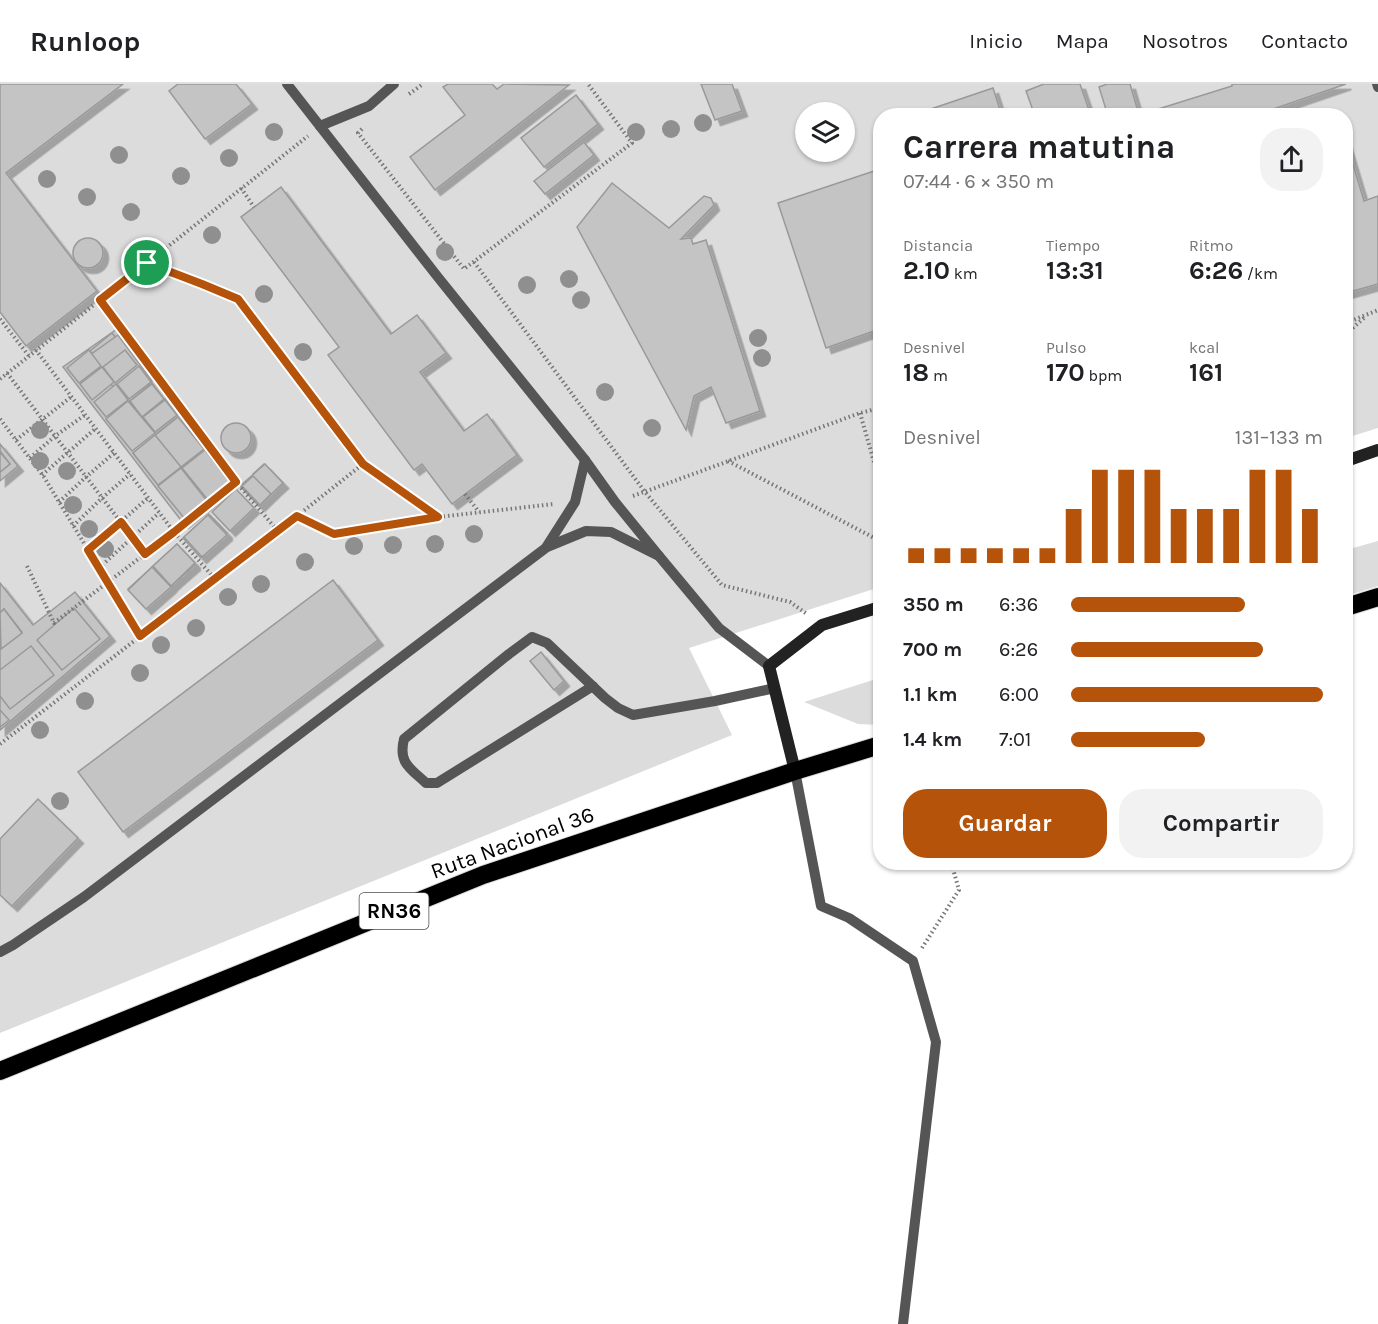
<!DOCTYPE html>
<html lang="es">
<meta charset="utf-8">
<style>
body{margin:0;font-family:Karla,sans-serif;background:#f2f2f2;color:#202124;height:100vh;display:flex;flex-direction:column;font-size:22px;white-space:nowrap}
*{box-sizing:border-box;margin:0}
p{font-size:20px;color:#757577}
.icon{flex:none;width:33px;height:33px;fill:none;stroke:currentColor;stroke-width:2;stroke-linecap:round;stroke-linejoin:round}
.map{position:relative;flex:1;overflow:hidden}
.details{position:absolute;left:873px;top:24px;width:480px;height:762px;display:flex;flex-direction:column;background:#fff;border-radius:24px;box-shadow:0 2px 4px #0004}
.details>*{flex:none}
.buttons{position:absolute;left:795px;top:18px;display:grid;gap:12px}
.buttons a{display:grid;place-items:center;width:60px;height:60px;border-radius:50%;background:#fff;box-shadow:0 2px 4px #0004;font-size:30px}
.pin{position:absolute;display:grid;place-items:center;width:51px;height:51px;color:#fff;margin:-26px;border:3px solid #fff;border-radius:50%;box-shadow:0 2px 6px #0007}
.round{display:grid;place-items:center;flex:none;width:63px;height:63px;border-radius:24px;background:#f2f2f2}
.overview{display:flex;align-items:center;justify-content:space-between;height:102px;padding:0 30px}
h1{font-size:33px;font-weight:700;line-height:45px}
.stats{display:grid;grid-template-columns:repeat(3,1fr);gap:9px;height:102px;padding:6px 30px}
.stats div{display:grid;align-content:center}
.stats b{font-size:26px;font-weight:700}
.stats small{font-size:16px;font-weight:400}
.stats p{font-size:16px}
.chart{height:168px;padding:12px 30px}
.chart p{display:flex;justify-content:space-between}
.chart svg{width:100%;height:108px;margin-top:6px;stroke:#b45309;stroke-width:6}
.primary-button{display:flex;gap:12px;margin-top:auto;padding:12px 30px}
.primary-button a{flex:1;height:69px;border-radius:24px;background:#b45309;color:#fff;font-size:24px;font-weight:700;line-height:69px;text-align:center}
.primary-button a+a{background:#f2f2f2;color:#202124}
ul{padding:0 30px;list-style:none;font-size:20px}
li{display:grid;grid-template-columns:96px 72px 1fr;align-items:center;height:45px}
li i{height:15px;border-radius:8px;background:#b45309}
header{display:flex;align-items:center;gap:36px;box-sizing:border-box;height:84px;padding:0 30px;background:#fff;border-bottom:2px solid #e0e0e0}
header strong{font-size:28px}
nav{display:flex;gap:33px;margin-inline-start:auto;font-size:21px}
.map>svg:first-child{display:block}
</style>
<header>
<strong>Runloop</strong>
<nav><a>Inicio</a><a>Mapa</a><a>Nosotros</a><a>Contacto</a></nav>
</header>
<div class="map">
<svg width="1378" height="1240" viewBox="0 0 1378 1240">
<defs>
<filter id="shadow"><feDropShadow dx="5.5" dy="5.5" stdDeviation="0" flood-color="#0004"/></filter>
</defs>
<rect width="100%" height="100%" fill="#fff"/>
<g fill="#dcdcdc" fill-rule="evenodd">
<path d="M 0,0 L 1378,0 L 1378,344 L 1346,354 L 1346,32 L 880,32 L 880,503 L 689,564 L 732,651 L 0,949 ZM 806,28 L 844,28 L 844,68 L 806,68 Z"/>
<path d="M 1378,457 L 1378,502 L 1346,512 L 1346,466 Z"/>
<path d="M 876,595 L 880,597 L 880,641 L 858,640 L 804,618 Z"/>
</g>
<g fill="#c4c4c4" stroke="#999" stroke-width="1.5" filter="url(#shadow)">
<path d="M 0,0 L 123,0 L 6,89 L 97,207 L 26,262 L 0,228 Z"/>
<path d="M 178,0 L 236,0 L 252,20 L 205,55 L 169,7 Z"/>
<path d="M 448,0 L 492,0 L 497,5 L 504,0 L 569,1 L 435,106 L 410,73 L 465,31 L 443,3 Z"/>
<path d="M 701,0 L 732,0 L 742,27 L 715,36 Z"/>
<path d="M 1044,0 L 1080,0 L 1091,32 L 1035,32 L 1026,7 Z"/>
<path d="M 1107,0 L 1130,0 L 1139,31 L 1232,2 L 1232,0 L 1346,0 L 1253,32 L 1108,32 L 1099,3 Z"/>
<path d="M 993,4 L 1002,32 L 910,32 Z"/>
<path d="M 576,11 L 598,40 L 544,83 L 521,54 Z"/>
<path d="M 1346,57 L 1364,117 L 1378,112 L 1378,200 L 1346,209 Z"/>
<path d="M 584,58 L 594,71 L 545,110 L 534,97 Z"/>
<path d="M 880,85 L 880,266 L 874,247 L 826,264 L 778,119 Z"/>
<path d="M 612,99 L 669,144 L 704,112 L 711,114 L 714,121 L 681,155 L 691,154 L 693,160 L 706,156 L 760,327 L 726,339 L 711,303 L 694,312 L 686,346 L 577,143 Z"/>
<path d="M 281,103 L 391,250 L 417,231 L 446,269 L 420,288 L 464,347 L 487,330 L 517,371 L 452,420 L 422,380 L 414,386 L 328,271 L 339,263 L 241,133 Z"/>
<circle cx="88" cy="169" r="15"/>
<path d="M 117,245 L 233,398 L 183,439 L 63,283 Z"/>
<path d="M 112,249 L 125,265 L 103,282 L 90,267 Z"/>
<path d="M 118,251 L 152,297 L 124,318 L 90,271 Z"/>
<path d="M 89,266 L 101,282 L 79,299 L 67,284 Z"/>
<path d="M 125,266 L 137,281 L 115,299 L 103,283 Z"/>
<path d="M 139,282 L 151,298 L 129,315 L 117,300 Z"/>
<path d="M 102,283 L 114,298 L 92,316 L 80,300 Z"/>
<path d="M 152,299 L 164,315 L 142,332 L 130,317 Z"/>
<path d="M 116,300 L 128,316 L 106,333 L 94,318 Z"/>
<path d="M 152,300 L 164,315 L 142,333 L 130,317 Z"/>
<path d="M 165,315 L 177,331 L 155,348 L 143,333 Z"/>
<path d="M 165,316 L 177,331 L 155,348 L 143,333 Z"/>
<path d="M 128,317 L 155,349 L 132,367 L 106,335 Z"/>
<path d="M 178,333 L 204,365 L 182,383 L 156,350 Z"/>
<path d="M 178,333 L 204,365 L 158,401 L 133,369 Z"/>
<circle cx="236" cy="354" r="15"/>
<path d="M 155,351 L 181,383 L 158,401 L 133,369 Z"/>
<path d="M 0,360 L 18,382 L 0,397 Z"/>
<path d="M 205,366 L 230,398 L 208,416 L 182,384 Z"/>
<path d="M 0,367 L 10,380 L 0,388 Z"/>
<path d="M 0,368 L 10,380 L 0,388 Z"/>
<path d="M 264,380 L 283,399 L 272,409 L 253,390 Z"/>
<path d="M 265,380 L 283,399 L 259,422 L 240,402 Z"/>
<path d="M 181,384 L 207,417 L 185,435 L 158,402 Z"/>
<path d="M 253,392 L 271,410 L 260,421 L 242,402 Z"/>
<path d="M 236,405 L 254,424 L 230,447 L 212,428 Z"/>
<path d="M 209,430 L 227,449 L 201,474 L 183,454 Z"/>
<path d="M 208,431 L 227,451 L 202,473 L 184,453 Z"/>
<path d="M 177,460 L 195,481 L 171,502 L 153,482 Z"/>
<path d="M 177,460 L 195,479 L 171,502 L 153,482 Z"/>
<path d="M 152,483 L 170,503 L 146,524 L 128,505 Z"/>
<path d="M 152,483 L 171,503 L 146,525 L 128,506 Z"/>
<path d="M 333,496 L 378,556 L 123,748 L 78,688 Z"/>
<path d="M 0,499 L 33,541 L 75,508 L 110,552 L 0,646 Z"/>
<path d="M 74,524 L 100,555 L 62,586 L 37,556 Z"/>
<path d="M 4,525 L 22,548 L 1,564 L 0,529 Z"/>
<path d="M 4,525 L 22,549 L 1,565 L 0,529 Z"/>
<path d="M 31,562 L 54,591 L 10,625 L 0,612 L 0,586 Z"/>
<path d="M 541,568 L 564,597 L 554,606 L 530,577 Z"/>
<path d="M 0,626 L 9,636 L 0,643 Z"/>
<path d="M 38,715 L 78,754 L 12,822 L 0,811 L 0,755 Z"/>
</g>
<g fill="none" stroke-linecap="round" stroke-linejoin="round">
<defs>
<g id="highway">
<path d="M 1346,523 L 1378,513"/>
<path d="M 0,987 L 483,791 L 795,687 L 880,661"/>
</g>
</defs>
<use href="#highway" stroke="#dbdbdb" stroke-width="20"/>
<g stroke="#777" stroke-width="4" stroke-dasharray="1.5 3" stroke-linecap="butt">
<path d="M 409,10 L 423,0"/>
<path d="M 362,45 L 358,49 L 464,185 L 632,59 L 588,0"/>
<path d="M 241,104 L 254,123"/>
<path d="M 474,178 L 645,408 L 722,501 L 790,518 L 807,530"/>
<path d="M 148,179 L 238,215 L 363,380 L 437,432"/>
<path d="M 100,216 L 236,398"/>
<path d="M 0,235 L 29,272"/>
<path d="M 1346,239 L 1378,226"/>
<path d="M 1346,250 L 1365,233"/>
<path d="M 7,289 L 145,470"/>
<path d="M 0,295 L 308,52"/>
<path d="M 860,329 L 880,399"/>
<path d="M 0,335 L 44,393 L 140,552"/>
<path d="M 16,356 L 71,313"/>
<path d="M 30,374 L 55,352 L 85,331"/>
<path d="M 728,377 L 880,457"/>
<path d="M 42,391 L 96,344"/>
<path d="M 465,410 L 479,428"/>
<path d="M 633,412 L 860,329 L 880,324"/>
<path d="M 59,418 L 86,393 L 114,369"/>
<path d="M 297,432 L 363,380"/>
<path d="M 73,442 L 102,414 L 130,390"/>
<path d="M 88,466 L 148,414"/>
<path d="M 27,482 L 54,539 L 174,448 L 36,266"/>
<path d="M 99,484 L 159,429"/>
<path d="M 214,494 L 174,448 L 236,398 L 277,446"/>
<path d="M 0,660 L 297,432 L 334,450 L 438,433 L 554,420"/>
<path d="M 922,864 L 959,806 L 951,778"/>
</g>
<g stroke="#555" stroke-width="10">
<path d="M 287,0 L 437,192 L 585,376 L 615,418 L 659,472 L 719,544 L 769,582"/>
<path d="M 1377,0 L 1378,3"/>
<path d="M 320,42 L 369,22 L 394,0"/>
<path d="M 547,462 L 575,418 L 585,376"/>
<path d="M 593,602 L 437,699 L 426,699 C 410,684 398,679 404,655 L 509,570 L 532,553 L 547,559 L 605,614 L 618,624 L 633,631 L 715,617 L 775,604"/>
<path d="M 795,687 L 821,822 L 849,834 L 913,877 L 936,958 L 903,1240"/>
<path d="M 0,868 L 13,861 L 84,813 L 547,463 L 586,447 L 611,448 L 659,472"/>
</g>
<g stroke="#222" stroke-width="12">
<path d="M 1346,377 L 1378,366"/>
<path d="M 795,687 L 769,582 L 822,541 L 880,523"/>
</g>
<use href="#highway" stroke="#000" stroke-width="18"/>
</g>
<g fill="#8f8f8f">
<circle cx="703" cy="39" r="9"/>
<circle cx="671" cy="45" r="9"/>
<circle cx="274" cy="48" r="9"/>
<circle cx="636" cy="48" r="9"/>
<circle cx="119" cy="71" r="9"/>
<circle cx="229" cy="74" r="9"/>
<circle cx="181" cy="92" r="9"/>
<circle cx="47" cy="95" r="9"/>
<circle cx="87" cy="113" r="9"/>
<circle cx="131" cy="128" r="9"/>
<circle cx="212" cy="151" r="9"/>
<circle cx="445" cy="168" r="9"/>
<circle cx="569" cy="195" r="9"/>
<circle cx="527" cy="201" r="9"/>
<circle cx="264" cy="210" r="9"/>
<circle cx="581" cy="216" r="9"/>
<circle cx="758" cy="254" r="9"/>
<circle cx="303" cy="268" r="9"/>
<circle cx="762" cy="274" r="9"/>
<circle cx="605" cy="308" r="9"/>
<circle cx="652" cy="344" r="9"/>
<circle cx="40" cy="346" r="9"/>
<circle cx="40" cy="377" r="9"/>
<circle cx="67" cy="387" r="9"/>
<circle cx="73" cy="421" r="9"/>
<circle cx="89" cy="445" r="9"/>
<circle cx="474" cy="450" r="9"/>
<circle cx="435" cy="460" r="9"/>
<circle cx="393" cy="461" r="9"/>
<circle cx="354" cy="462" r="9"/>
<circle cx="105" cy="465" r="9"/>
<circle cx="305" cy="478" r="9"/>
<circle cx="261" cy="500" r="9"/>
<circle cx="228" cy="513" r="9"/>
<circle cx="196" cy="544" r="9"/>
<circle cx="161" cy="561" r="9"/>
<circle cx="140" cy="589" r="9"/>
<circle cx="85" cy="617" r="9"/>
<circle cx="40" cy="646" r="9"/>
<circle cx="60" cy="717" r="9"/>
</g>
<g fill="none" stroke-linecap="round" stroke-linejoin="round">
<defs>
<path id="route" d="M 147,179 L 202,200 L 238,215 L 363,380 L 438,433 L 334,450 L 297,432 L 140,552 L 88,466 L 121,438 L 145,470 L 174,448 L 236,398 L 100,216 Z"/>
</defs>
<use href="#route" stroke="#fff" stroke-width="12"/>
<use href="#route" stroke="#b45309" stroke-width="8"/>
</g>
<g text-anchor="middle" stroke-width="4.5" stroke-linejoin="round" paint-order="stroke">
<rect fill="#fff" stroke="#4c4c4c" stroke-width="1.5" x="359.5" y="809" width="69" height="36" rx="4.5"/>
<g font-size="21" font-weight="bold" fill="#000">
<text x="394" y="834">RN36</text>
</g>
<g font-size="22" fill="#000" stroke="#fff">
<text transform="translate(512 758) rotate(-20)" y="8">Ruta Nacional 36</text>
</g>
</g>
</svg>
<div class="buttons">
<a><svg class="icon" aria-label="layers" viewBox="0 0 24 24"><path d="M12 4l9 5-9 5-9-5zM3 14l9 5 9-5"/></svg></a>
</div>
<div class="pin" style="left:147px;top:179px;background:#1e9e55"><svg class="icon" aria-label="arrive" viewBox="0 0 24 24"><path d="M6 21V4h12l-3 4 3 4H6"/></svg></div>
<section class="details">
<div class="overview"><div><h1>Carrera matutina</h1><p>07:44 · 6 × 350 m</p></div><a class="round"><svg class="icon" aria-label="share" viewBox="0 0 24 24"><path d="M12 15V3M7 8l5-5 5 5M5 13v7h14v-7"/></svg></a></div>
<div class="stats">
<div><p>Distancia</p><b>2.10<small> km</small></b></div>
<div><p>Tiempo</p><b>13:31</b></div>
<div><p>Ritmo</p><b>6:26<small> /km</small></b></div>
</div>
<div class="stats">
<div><p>Desnivel</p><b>18<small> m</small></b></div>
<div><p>Pulso</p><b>170<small> bpm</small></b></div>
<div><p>kcal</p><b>161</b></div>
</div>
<div class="chart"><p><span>Desnivel</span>131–133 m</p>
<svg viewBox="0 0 160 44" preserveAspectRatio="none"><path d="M5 44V38M15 44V38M25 44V38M35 44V38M45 44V38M55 44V38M65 44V22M75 44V6M85 44V6M95 44V6M105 44V22M115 44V22M125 44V22M135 44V6M145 44V6M155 44V22"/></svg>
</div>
<ul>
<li><b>350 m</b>6:36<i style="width:69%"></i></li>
<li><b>700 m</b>6:26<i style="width:76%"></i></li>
<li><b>1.1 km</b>6:00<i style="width:100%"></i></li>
<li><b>1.4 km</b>7:01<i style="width:53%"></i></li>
</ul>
<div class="primary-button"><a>Guardar</a><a>Compartir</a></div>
</section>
</div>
